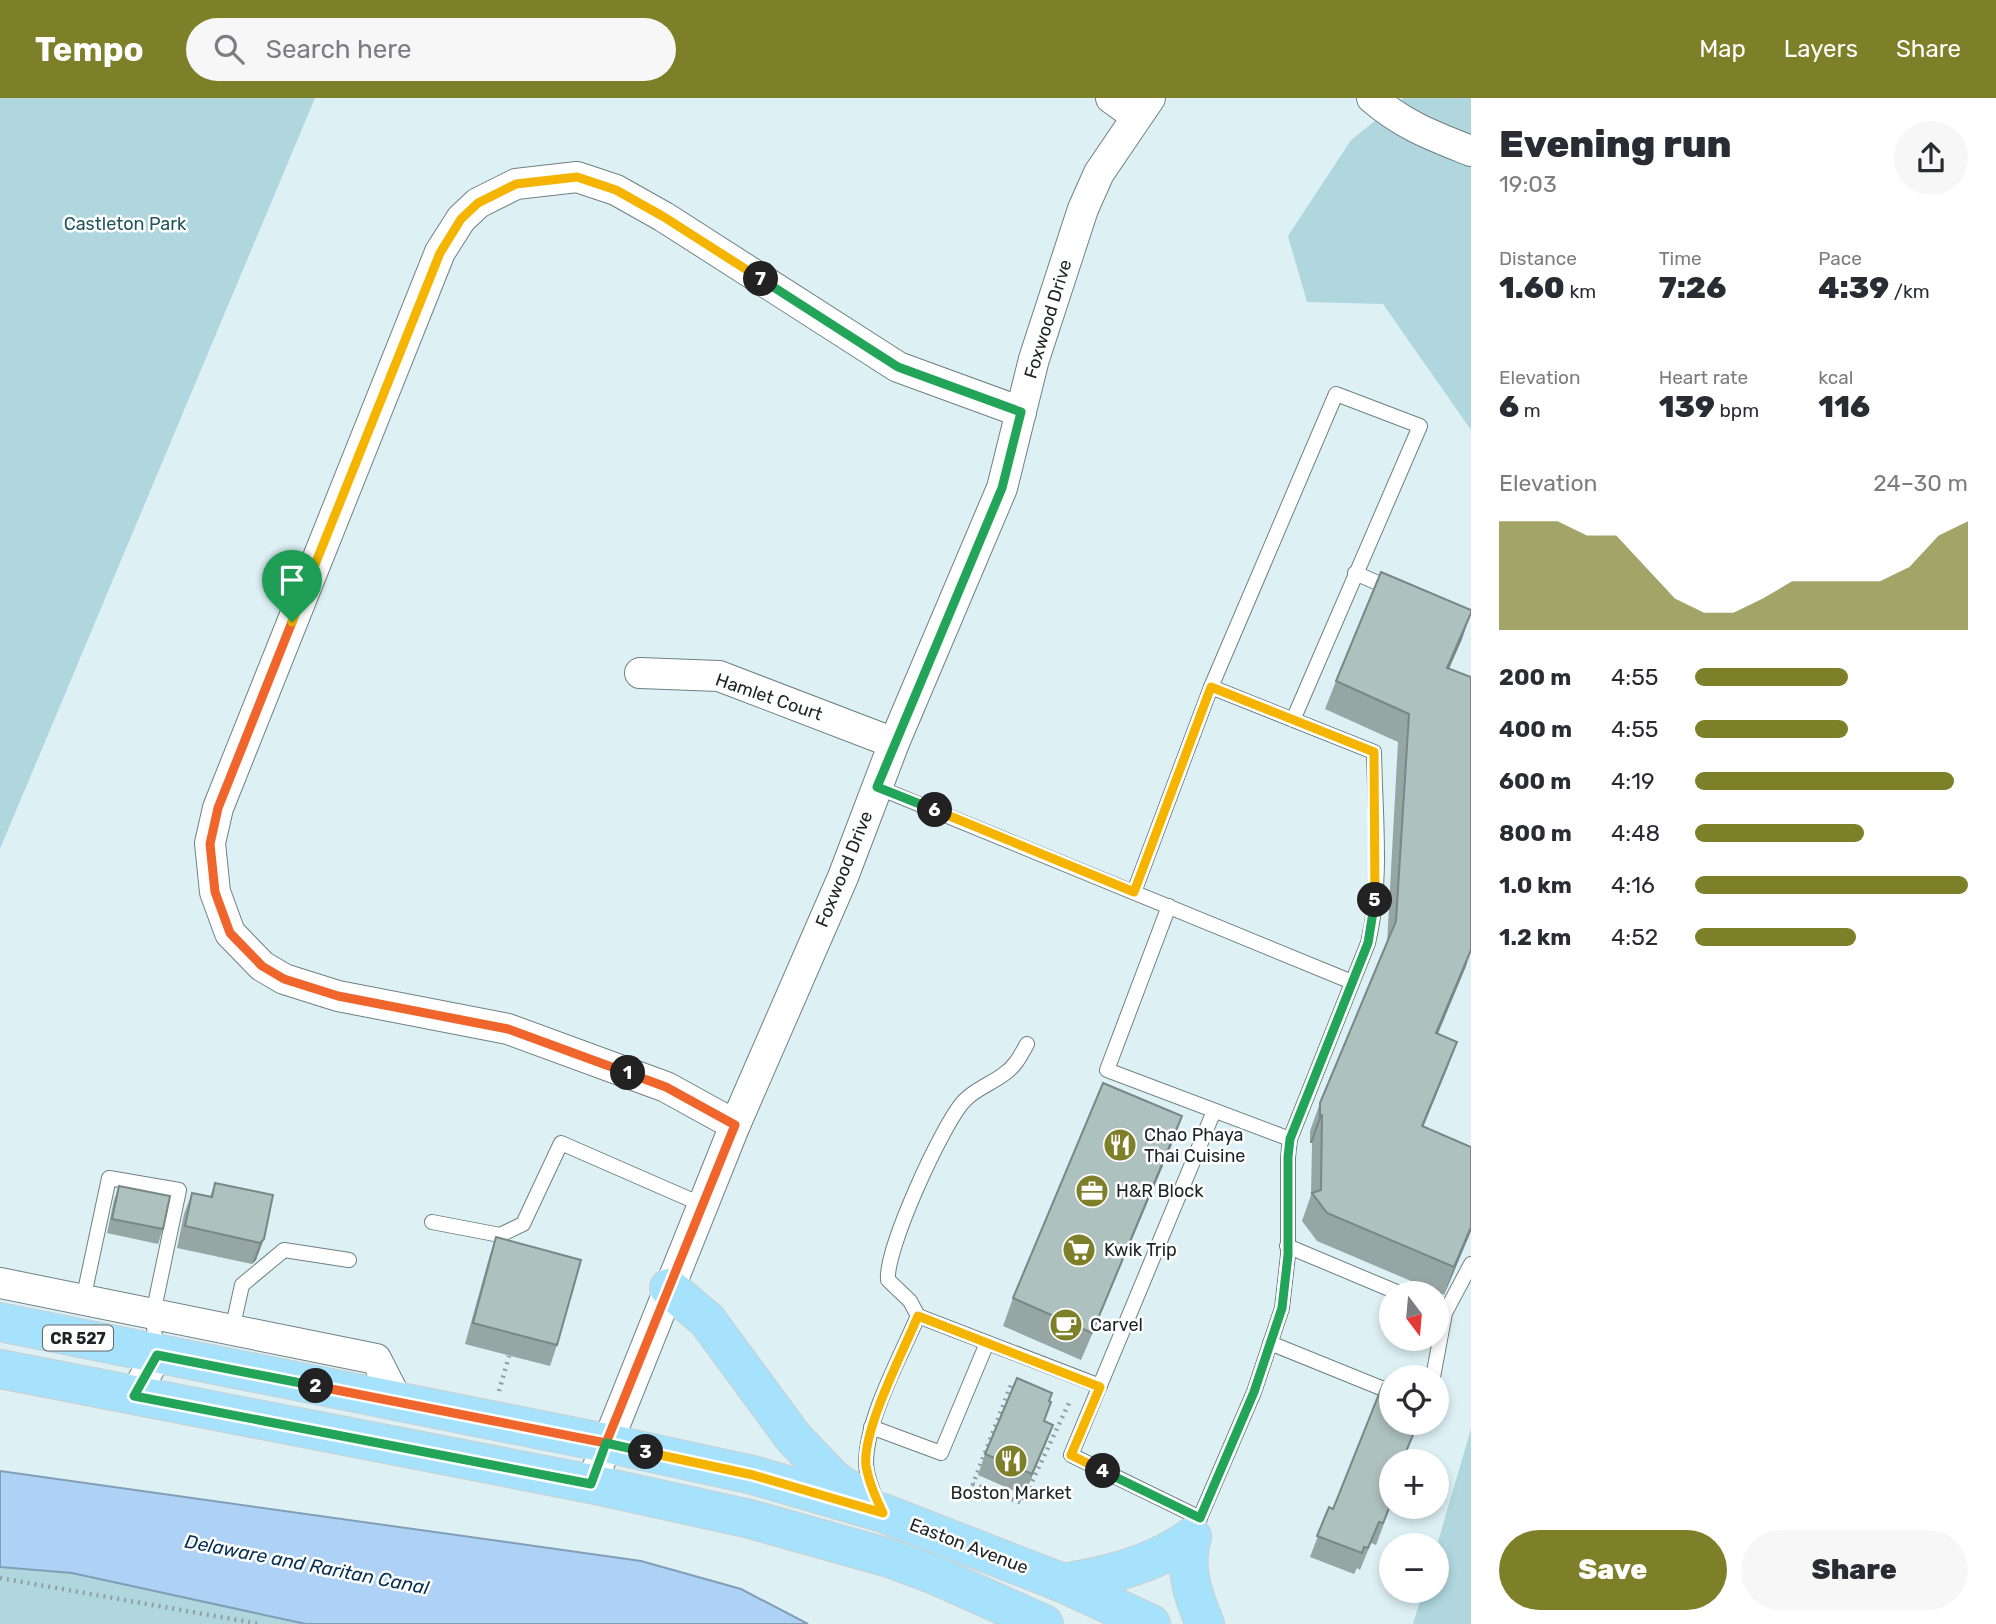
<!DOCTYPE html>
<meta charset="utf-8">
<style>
body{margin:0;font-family:Rubik,sans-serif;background:#f7f7f7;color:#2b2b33;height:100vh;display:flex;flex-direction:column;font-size:26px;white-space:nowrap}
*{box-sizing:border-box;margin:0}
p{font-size:23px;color:#7c7c81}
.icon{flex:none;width:38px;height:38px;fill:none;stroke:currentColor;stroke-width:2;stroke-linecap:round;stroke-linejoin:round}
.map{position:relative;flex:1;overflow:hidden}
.panel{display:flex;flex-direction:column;background:#fff;width:525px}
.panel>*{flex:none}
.needle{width:46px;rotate:164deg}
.tools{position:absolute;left:1379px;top:1183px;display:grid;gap:14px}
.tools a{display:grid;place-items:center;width:70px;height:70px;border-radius:50%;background:#fff;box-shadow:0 4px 10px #0003;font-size:35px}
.pin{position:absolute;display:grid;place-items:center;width:60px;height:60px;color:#fff;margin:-72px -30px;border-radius:50% 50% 50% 0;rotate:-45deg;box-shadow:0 0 7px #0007}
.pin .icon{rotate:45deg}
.km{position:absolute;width:35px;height:35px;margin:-18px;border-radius:50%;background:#222;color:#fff;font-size:19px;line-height:35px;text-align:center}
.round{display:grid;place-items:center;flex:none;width:74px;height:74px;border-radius:37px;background:#f7f7f7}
.head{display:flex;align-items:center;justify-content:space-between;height:119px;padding:0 28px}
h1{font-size:38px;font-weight:800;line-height:52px}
.stats{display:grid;grid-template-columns:repeat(3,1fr);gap:10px;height:119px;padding:7px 28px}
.stats div{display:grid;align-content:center}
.stats b{font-size:30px;font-weight:800}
.stats small{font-size:19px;font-weight:400}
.stats p{font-size:19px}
.chart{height:196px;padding:14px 28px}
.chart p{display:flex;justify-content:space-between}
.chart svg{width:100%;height:126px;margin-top:7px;fill:#7d8029;opacity:.7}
.action{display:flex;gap:14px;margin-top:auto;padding:14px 28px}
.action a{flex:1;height:80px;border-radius:42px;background:#7d8029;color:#fff;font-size:28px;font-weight:800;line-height:80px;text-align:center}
.action a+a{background:#f7f7f7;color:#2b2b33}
ul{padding:0 28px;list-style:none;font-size:23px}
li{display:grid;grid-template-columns:112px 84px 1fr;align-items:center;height:52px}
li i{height:18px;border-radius:9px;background:#7d8029}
header{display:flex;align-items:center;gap:42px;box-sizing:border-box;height:98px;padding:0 35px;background:#7d8029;color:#fff}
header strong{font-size:33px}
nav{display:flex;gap:38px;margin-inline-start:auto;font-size:24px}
.search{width:490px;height:63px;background:#f7f7f7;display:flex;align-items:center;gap:18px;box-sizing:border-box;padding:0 24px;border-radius:38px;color:#7c7c81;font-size:26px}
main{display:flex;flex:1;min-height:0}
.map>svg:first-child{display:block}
</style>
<header>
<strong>Tempo</strong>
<div class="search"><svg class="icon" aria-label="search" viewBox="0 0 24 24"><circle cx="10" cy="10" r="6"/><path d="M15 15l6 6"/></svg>Search here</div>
<nav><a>Map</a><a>Layers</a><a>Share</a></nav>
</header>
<main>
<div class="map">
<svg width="1471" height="1526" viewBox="0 0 1471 1526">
<rect width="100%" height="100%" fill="#ddf1f5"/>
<g fill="#afd7dd">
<path d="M 0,0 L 315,0 L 0,751 Z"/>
<path d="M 1404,0 L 1471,0 L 1471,332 L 1383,206 L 1307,204 L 1288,138 L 1351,42 Z"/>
<path d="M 1471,1331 L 1471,1526 L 1413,1526 L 1423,1493 L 1437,1493 L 1437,1447 Z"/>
<path d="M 0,1469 L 72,1475 L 306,1526 L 0,1526 Z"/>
</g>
<path fill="#add2f5" stroke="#829eb7" stroke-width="2" d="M 0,1373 L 641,1463 L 741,1491 L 808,1526 L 306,1526 L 72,1475 L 0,1469 Z"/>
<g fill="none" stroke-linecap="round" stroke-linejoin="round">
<defs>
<g id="lane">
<path d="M 1355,475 L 1394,492"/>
<path d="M 877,689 L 1352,884"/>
<path d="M 1134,794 L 1211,589"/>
<path d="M 1169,808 L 1107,972 L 1290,1041"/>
<path d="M 432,1124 L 500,1137 L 523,1126 L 561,1045 L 703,1107"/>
<path d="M 1287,1148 L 1399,1195"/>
<path d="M 83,1202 L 109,1080 L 179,1092 L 153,1216 L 156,1252"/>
<path d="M 918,1218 L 1100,1288"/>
<path d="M 232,1232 L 242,1187 L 284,1152 L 349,1162"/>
<path d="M 1270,1245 L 1391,1294"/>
<path d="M 1433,1279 L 1445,1215 L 1471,1166"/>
<path d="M 871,1329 L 941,1355 L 987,1245"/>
<path d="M 876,1401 C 871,1389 866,1376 866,1364 C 867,1319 900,1260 918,1218 L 910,1203 L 888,1182 C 885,1152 942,1027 964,1003 C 975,991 991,986 1004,976 C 1015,969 1021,957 1027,946"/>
<path d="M 1200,1420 L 1071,1357 L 1214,1013"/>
<path d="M 1192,1438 L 1254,1294 L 1282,1210 L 1288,1157 L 1288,1059 L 1290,1041 L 1368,845 C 1383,784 1375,717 1374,654 L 1211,589 L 1336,296 L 1420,328 L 1293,622"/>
</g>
<g id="street">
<path d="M 1111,0 L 1136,18"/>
<path d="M 1372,0 C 1403,27 1433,38 1471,53"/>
<path d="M 640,575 L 719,578 L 894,645"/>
<path d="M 735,1027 L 666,989 L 508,931 L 338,898 L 284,881 L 262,868 L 230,835 L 215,794 L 210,745 L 218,710 L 440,154 L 461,121 L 478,105 L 516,86 L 577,79 L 616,92 L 664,119 L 898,269 L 1021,314"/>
<path d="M 0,1185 L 376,1261 L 398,1304"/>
<path d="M 134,1298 L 157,1257"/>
<path d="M 591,1386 L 735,1027 L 843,779 L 894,645 L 1002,390 L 1034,261 L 1083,111 L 1099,75 L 1150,0"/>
</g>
<g id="primary">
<path d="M 669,1190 L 707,1222 L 793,1339 L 834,1382 L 864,1402"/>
<path d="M 0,1224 L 606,1345 L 753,1377 L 883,1415 L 1063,1485 L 1151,1526"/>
<path d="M 0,1271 L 591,1386 L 750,1421 L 889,1460 L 935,1477 L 1044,1526"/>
<path d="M 1192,1439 C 1183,1469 1193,1498 1205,1526"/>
<path d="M 1063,1485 C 1109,1477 1153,1467 1192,1439"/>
</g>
</defs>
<use href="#lane" stroke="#6e8184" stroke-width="16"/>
<use href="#street" stroke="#6e8184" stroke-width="32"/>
<use href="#primary" stroke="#cdcfcf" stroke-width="40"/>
<g stroke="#909fa2" stroke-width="4.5" stroke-dasharray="2 5" stroke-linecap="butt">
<path d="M 1017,1289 L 1011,1287 L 973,1386 L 1022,1405 L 1069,1305"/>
<path d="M 499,1293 L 509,1258"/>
<path d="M 0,1480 L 260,1526"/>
</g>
<use href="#lane" stroke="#fff" stroke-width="14"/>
<use href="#street" stroke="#fff" stroke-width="30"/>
<use href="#primary" stroke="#a6e2fb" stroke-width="38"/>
</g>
<g fill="#95a6a4">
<path d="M 1462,541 L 1449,570 L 1466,868 L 1438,936 L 1457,944 L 1423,1029 L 1471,1049 L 1471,1133 L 1444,1197 L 1317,1143 L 1302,1123 L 1311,1097 L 1312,1045 L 1310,1045 L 1310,1033 L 1320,1005 L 1387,846 L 1398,644 L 1325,611 L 1336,583 Z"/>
<path d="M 1172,1046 L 1081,1262 L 1003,1228 L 1013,1200 Z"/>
<path d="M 215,1085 L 273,1097 L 256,1162 L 252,1166 L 177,1150 L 184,1116 L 192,1095 L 210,1099 Z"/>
<path d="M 119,1088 L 163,1131 L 158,1146 L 107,1135 L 114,1102 Z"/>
<path d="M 496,1139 L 557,1247 L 550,1268 L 465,1246 L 489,1160 Z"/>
<path d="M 1050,1303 L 1044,1323 L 1053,1327 L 1024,1397 L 978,1377 L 985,1356 Z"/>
<path d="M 1391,1325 L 1418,1325 L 1403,1363 L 1391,1363 L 1391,1407 L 1376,1447 L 1371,1445 L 1360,1472 L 1357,1470 L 1354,1476 L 1310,1459 L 1329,1409 L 1333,1411 Z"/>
</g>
<g fill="#798786">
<path d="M 1471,515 L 1462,541 L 1437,598 L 1447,570 Z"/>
<path d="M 1471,852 L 1466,868 L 1426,963 L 1436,935 Z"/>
<path d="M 1457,944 L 1447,971 L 1412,1056 L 1422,1028 Z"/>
<path d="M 1320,1017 L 1322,1017 L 1312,1045 L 1310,1045 Z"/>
<path d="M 1182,1018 L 1172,1046 L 1081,1262 L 1092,1235 Z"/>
<path d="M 1471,1129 L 1471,1133 L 1444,1197 L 1454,1169 Z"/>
<path d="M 264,1141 L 256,1162 L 252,1166 L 260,1145 Z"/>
<path d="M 1053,1327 L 1045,1348 L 1024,1397 L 1032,1376 Z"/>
</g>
<g fill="#adc1bf" stroke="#798786" stroke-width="2">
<path d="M 1381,474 L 1471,512 L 1471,515 L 1447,570 L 1471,579 L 1471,852 L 1436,935 L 1457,944 L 1422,1028 L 1471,1049 L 1471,1129 L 1454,1169 L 1327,1115 L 1312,1095 L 1321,1092 L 1322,1017 L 1320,1017 L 1320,1005 L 1396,823 L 1409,616 L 1336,583 Z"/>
<path d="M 1103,985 L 1182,1018 L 1092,1235 L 1013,1200 Z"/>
<path d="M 215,1085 L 273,1097 L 264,1141 L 260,1145 L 185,1128 L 192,1095 L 212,1099 Z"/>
<path d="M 119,1088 L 170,1098 L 163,1131 L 112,1121 Z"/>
<path d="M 496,1139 L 581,1162 L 557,1247 L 473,1225 Z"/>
<path d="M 1017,1280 L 1052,1295 L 1049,1303 L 1051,1304 L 1044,1323 L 1053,1327 L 1032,1376 L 985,1356 Z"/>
<path d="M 1383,1286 L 1391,1289 L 1391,1325 L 1418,1325 L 1402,1363 L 1391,1363 L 1391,1405 L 1383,1425 L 1379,1424 L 1368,1450 L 1364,1449 L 1362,1455 L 1317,1438 L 1329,1409 L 1333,1411 Z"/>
</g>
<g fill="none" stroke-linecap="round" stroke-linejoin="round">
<defs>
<path id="split-1" d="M 292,524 L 218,710 L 210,746 L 215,794 L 230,835 L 262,868 L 284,881 L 338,898 L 508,931 L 628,975"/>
<path id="split-2" d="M 316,1288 L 606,1345 L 735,1027 L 666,989 L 628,975"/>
<path id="split-3" d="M 316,1288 L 157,1257 L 134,1298 L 591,1386 L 606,1345 L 646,1354"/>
<path id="split-4" d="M 646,1354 L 753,1377 L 883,1415 C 876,1400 869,1385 866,1368 C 862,1332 903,1254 918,1218 L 1100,1289 L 1071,1357 L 1103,1373"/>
<path id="split-5" d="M 1103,1373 L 1200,1420 L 1254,1294 L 1282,1210 L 1288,1157 L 1288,1059 L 1290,1041 L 1368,845 L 1375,802"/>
<path id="split-6" d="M 935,712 L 1134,794 L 1211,589 L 1374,654 L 1375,802"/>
<path id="split-7" d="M 761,181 L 898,269 L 1021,314 L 1002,390 L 877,689 L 935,712"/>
<path id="split-8" d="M 292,524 L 440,155 L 461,121 L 478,105 L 516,86 L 577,79 L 616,92 L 664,119 L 761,181"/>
</defs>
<use href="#split-1" stroke="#fff" stroke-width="14"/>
<use href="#split-2" stroke="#fff" stroke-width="14"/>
<use href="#split-3" stroke="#fff" stroke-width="14"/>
<use href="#split-4" stroke="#fff" stroke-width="14"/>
<use href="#split-5" stroke="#fff" stroke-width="14"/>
<use href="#split-6" stroke="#fff" stroke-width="14"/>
<use href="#split-7" stroke="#fff" stroke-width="14"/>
<use href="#split-8" stroke="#fff" stroke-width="14"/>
<use href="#split-1" stroke="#f0652b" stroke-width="9"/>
<use href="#split-2" stroke="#f0652b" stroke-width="9"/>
<use href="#split-3" stroke="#22a559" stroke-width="9"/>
<use href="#split-4" stroke="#f5b400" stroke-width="9"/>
<use href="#split-5" stroke="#22a559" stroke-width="9"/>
<use href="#split-6" stroke="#f5b400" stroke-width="9"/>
<use href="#split-7" stroke="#22a559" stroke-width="9"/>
<use href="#split-8" stroke="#f5b400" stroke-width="9"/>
</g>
<defs>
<symbol id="restaurant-disc" viewBox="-11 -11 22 22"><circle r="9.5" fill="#7d8029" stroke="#fff"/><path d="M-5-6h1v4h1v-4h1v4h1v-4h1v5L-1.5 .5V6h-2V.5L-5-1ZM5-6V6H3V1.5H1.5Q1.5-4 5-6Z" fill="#fff"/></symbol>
<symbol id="office-disc" viewBox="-11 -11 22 22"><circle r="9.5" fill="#7d8029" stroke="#fff"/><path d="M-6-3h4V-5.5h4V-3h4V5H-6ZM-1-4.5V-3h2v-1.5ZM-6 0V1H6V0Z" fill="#fff"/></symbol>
<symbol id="supermarket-disc" viewBox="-11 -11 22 22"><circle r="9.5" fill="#7d8029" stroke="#fff"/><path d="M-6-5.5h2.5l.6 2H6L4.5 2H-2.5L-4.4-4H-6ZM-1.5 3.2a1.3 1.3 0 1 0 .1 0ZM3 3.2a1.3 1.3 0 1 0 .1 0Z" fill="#fff"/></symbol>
<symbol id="cafe-disc" viewBox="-11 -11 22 22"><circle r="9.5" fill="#7d8029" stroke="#fff"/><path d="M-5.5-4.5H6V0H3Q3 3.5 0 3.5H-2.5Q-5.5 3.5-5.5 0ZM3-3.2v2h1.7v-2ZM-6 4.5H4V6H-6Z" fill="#fff"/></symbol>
</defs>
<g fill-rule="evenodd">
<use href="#restaurant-disc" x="1101" y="1028" width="38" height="38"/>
<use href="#office-disc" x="1073" y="1074" width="38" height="38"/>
<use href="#supermarket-disc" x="1060" y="1133" width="38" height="38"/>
<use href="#cafe-disc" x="1047" y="1208" width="38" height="38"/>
<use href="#restaurant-disc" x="992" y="1344" width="38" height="38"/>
</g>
<g text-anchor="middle" stroke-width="5" stroke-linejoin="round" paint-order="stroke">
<rect fill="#fff" stroke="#606666" stroke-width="2" x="43" y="1227.5" width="70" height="25" rx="5"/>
<g font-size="16" font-weight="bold" fill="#1c2425">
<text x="78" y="1246">CR 527</text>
</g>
<g font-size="18" fill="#22565e" stroke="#fff">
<text x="125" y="132">Castleton Park</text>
</g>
<g font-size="18" fill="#1c2425" stroke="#fff">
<text transform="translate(1048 221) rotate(-73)" y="6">Foxwood Drive</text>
<text transform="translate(769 599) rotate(19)" y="6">Hamlet Court</text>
<text transform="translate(844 771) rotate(-68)" y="6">Foxwood Drive</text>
<text transform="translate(969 1448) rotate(21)" y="6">Easton Avenue</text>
</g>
<g font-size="18" fill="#1c2425" stroke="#fff" text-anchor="start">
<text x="1144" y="1043">Chao Phaya<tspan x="1144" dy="21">Thai Cuisine</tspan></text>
<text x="1116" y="1099">H&amp;R Block</text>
<text x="1104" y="1158">Kwik Trip</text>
<text x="1090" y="1233">Carvel</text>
<text x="1011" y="1401" text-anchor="middle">Boston Market</text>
</g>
<g font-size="19" font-style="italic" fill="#063152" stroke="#fff">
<text transform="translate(307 1466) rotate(11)" y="7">Delaware and Raritan Canal</text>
</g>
</g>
</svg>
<div class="tools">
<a><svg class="needle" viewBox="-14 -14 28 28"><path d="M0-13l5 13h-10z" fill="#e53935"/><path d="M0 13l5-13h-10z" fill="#7c7c81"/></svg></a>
<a><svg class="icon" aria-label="locate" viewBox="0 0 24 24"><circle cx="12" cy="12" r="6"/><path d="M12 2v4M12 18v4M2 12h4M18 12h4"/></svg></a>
<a>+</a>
<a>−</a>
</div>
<div class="pin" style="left:292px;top:524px;background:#1e9e55"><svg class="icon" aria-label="arrive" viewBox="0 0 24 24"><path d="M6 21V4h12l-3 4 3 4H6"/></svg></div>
<b class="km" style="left:628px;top:975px">1</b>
<b class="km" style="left:316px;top:1288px">2</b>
<b class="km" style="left:646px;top:1354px">3</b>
<b class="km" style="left:1103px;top:1373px">4</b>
<b class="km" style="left:1375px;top:802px">5</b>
<b class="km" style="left:935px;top:712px">6</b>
<b class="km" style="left:761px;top:181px">7</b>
</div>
<section class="panel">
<div class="head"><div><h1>Evening run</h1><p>19:03</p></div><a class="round"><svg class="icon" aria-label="share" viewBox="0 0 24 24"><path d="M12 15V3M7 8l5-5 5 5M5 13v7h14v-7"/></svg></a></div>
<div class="stats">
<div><p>Distance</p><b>1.60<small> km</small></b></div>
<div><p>Time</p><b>7:26</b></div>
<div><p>Pace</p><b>4:39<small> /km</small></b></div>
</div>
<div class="stats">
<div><p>Elevation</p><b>6<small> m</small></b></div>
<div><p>Heart rate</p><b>139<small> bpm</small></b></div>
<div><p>kcal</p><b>116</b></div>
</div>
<div class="chart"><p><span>Elevation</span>24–30 m</p>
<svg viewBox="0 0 160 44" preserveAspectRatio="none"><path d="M0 44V6L10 6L20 6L30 11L40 11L50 22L60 33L70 38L80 38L90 33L100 27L110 27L120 27L130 27L140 22L150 11L160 6V44z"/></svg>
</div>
<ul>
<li><b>200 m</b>4:55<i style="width:56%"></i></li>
<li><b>400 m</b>4:55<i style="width:56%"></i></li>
<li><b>600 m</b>4:19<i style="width:95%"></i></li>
<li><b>800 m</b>4:48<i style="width:62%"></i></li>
<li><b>1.0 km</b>4:16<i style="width:100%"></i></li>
<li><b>1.2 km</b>4:52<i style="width:59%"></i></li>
</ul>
<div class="action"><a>Save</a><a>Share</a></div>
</section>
</main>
